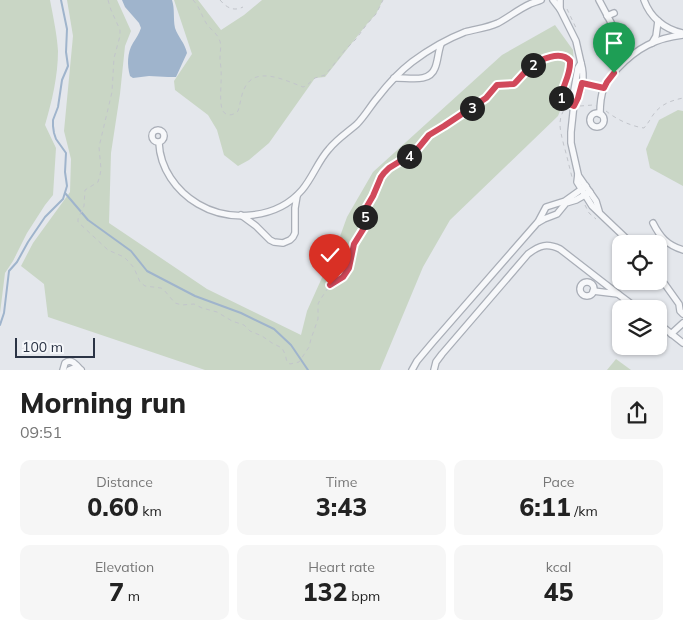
<!DOCTYPE html>
<style>
body{margin:0;font-family:Mulish,sans-serif;background:#f6f6f6;color:#222;height:100vh;display:flex;flex-direction:column;font-size:19px;white-space:nowrap}
*{box-sizing:border-box;margin:0}
p{font-size:16px;color:#767676}
.icon{flex:none;width:28px;height:28px;fill:none;stroke:currentColor;stroke-width:2;stroke-linecap:round;stroke-linejoin:round}
.map{position:relative;height:370px;overflow:hidden}
.side{display:flex;flex-direction:column;background:#fff;flex:1}
.side>*{flex:none}
.tools{position:absolute;left:612px;top:235px;display:grid;gap:10px}
.tools a{display:grid;place-items:center;width:55px;height:55px;border-radius:10px;background:#fff;box-shadow:0 1px 4px #0004;font-size:25px}
.scale{position:absolute;left:15px;bottom:12px;width:80px;box-sizing:border-box;padding-left:5px;border:2px solid #2b3445;border-top:0;font-size:14px;line-height:18px;white-space:nowrap;color:#2b3445;-webkit-text-stroke:4px #f4f6f9;paint-order:stroke}
.pin{position:absolute;display:grid;place-items:center;width:42px;height:42px;color:#fff;margin:-51px -21px;border-radius:50% 50% 50% 0;rotate:-45deg;box-shadow:0 0 5px #0007}
.pin .icon{rotate:45deg}
.km{position:absolute;width:25px;height:25px;margin:-12px;border-radius:50%;background:#222;color:#fff;font-size:14px;line-height:25px;text-align:center}
.round{display:grid;place-items:center;flex:none;width:52px;height:52px;border-radius:10px;background:#f6f6f6}
.headline{display:flex;align-items:center;justify-content:space-between;height:85px;padding:0 20px}
h1{font-size:28px;font-weight:800;line-height:38px}
.figures{display:grid;grid-template-columns:repeat(3,1fr);gap:8px;height:85px;padding:5px 20px}
.figures div{display:grid;align-content:center;border-radius:10px;background:#f6f6f6;text-align:center}
.figures b{font-size:25px;font-weight:800}
.figures small{font-size:14px;font-weight:400}
.figures p{font-size:14px}
.map>svg:first-child{display:block}
</style>
<div class="map">
<svg width="683" height="370" viewBox="0 0 683 370">
<rect width="100%" height="100%" fill="#e4e7ec"/>
<g fill="#c9d6c5">
<path d="M 0,0 L 50,0 C 53,16 57,34 58,51 C 58,76 52,101 45,125 L 56,148 L 53,195 L 45,205 L 27,233 L 13,261 L 5,273 L 0,313 Z"/>
<path d="M 67,0 L 117,0 L 131,31 L 125,46 L 120,94 L 111,153 L 109,223 L 207,289 L 301,335 L 307,311 L 338,242 L 347,217 L 373,172 L 502,55 L 555,25 L 573,50 L 574,64 L 569,90 L 558,116 L 450,220 L 423,267 L 380,370 L 205,370 L 48,317 L 44,284 L 21,266 L 33,243 L 70,192 L 71,159 L 64,131 L 73,36 Z"/>
<path d="M 174,0 L 198,0 L 221,30 L 244,15 L 262,0 L 383,0 L 376,14 L 367,24 L 325,77 L 315,78 L 269,143 L 249,160 L 238,166 L 224,155 L 217,130 L 208,115 L 175,90 L 174,81 L 192,54 Z"/>
<path d="M 678,110 L 683,111 L 683,186 L 650,168 L 646,149 L 659,120 Z"/>
<path d="M 616,359 L 631,370 L 607,370 Z"/>
</g>
<path fill="#9fb4cc" d="M 122,0 L 172,0 C 175,9 173,18 175,28 C 178,37 185,43 187,53 L 176,77 L 168,77 L 149,76 L 133,78 L 130,76 C 127,65 127,53 133,43 C 136,38 139,34 141,28 L 139,23 L 125,7 Z"/>
<g fill="none" stroke-linecap="round" stroke-linejoin="round">
<g stroke="#9fb4cc" stroke-width="2">
<path d="M 65,193 L 88,220 L 131,251 L 147,271 L 195,296 L 241,313 L 274,329 L 291,345 L 308,370"/>
<path d="M 0,325 L 4,313 L 9,271 L 17,262 L 28,242 L 45,217 L 63,199 L 67,186 L 65,172 L 66,153 L 56,139 L 54,133 L 53,126 L 53,120 L 58,107 L 62,80 L 68,66 L 66,52 L 67,29 L 61,0"/>
</g>
<defs>
<g id="minor">
<path d="M 553,0 L 560,9"/>
<path d="M 560,0 L 560,9 L 576,41 L 581,63"/>
<path d="M 599,0 L 616,32 L 623,28"/>
<path d="M 644,0 C 650,17 664,29 682,33"/>
<path d="M 607,16 L 614,13"/>
<path d="M 652,43 L 656,36 L 658,21"/>
<path d="M 614,46 L 609,36 L 616,32"/>
<path d="M 394,78 C 407,77 429,84 435,68 C 438,61 438,52 441,44"/>
<path d="M 579,82 L 604,88"/>
<path d="M 574,104 C 583,93 585,76 581,63 L 578,68 L 573,96 L 574,104 L 571,132 L 571,143 L 578,174 L 577,182 L 592,206 L 632,244"/>
<circle cx="597" cy="120" r="7"/>
<path d="M 600,114 C 600,106 601,95 604,87 C 607,80 613,74 618,68 C 637,48 656,38 683,35"/>
<circle cx="158" cy="136" r="6"/>
<path d="M 159,143 C 160,168 176,191 198,204 C 230,223 277,219 302,190 C 313,177 318,161 329,149 C 337,139 348,132 357,124 C 365,116 371,105 378,97 C 388,84 399,72 412,62 C 428,50 447,39 465,32 C 476,29 487,28 498,23 C 509,17 519,9 530,4 C 534,2 537,2 541,0"/>
<path d="M 578,175 L 596,201 L 599,211"/>
<path d="M 241,215 L 256,226 L 270,240 L 274,242 L 283,243 L 290,240 L 293,237 L 295,233 L 295,208 L 297,196"/>
<path d="M 538,222 L 546,207 L 565,201 L 586,186"/>
<path d="M 653,223 C 660,237 667,245 683,250"/>
<path d="M 659,276 L 679,304 L 680,311 L 683,314"/>
<circle cx="587" cy="289" r="7"/>
<path d="M 593,291 L 618,294 L 638,309"/>
<path d="M 659,324 L 683,343"/>
<path d="M 671,334 L 683,323"/>
<path d="M 63,370 L 65,363 C 72,358 76,365 81,370"/>
<path d="M 69,370 L 74,368 L 81,370"/>
<path d="M 412,370 L 417,361 L 433,342 L 537,223 L 544,219 L 557,214 L 566,203 L 576,200 L 590,192"/>
<path d="M 434,370 L 436,362 L 442,354 L 528,254 C 540,245 547,243 560,249 L 618,294"/>
</g>
</defs>
<use href="#minor" stroke="#a9aeb7" stroke-width="8"/>
<g stroke="#c2c5cb" stroke-width="1" stroke-dasharray="4 4" stroke-linecap="butt">
<path d="M 108,0 L 111,10 L 120,30 L 120,36 L 114,58 L 112,92 L 99,147 L 101,169 L 100,175 L 98,182 L 85,190 L 84,206 L 78,219 L 78,222 L 108,250 L 124,257 L 130,263 L 134,268 L 140,282 L 145,286 L 161,288 L 164,290 L 175,303 L 182,305 L 194,304 L 202,308 L 217,312 L 232,321 L 244,325 L 250,331 L 262,336 L 272,343 L 282,348 L 285,354 L 287,362 L 290,364 L 299,362 L 309,347 L 311,339 L 318,319 L 318,304 L 320,300 L 330,285 L 343,277 L 349,268 L 354,244 L 364,229 L 366,208 L 373,196 L 381,177 L 389,168 L 415,152 L 429,135 L 444,127 L 474,107 L 491,94 L 497,85 L 514,84 C 520,78 524,71 531,67 C 540,59 561,49 570,61 L 569,75 L 561,96 L 561,98 L 569,104"/>
<path d="M 193,0 C 201,8 202,19 209,27 C 213,31 217,34 219,39 C 222,44 220,52 220,58 C 220,62 221,66 221,70 C 222,81 219,99 222,109 C 225,117 233,116 238,111 C 241,102 241,92 247,84 C 259,67 287,81 303,87 L 306,86 L 315,78 L 325,75 L 331,68 L 345,50 L 356,39 L 367,24 L 376,14 L 383,0"/>
<path d="M 220,0 C 226,7 233,12 243,7"/>
<path d="M 567,9 L 577,30"/>
<path d="M 568,104 C 556,119 560,129 564,146 C 567,156 569,166 572,177"/>
<path d="M 580,106 L 593,105 L 596,106"/>
<path d="M 606,111 C 616,119 630,126 644,128 C 647,124 649,122 651,118 C 659,105 669,101 683,98"/>
<path d="M 585,205 L 589,213 L 596,219"/>
</g>
<use href="#minor" stroke="#f7f8fa" stroke-width="5.5"/>
</g>
<g fill="none" stroke-linecap="round" stroke-linejoin="round">
<defs>
<path id="route" d="M 330,285 L 343,277 L 349,268 L 354,244 L 364,228 L 366,208 L 373,196 L 381,177 L 384,173 L 389,168 L 415,152 L 429,135 L 444,126 L 486,98 L 497,85 L 514,84 C 520,78 525,71 531,67 C 540,59 561,50 570,61 C 571,75 562,86 561,98 L 565,102 L 574,106 L 578,98 L 582,83 L 604,88 L 607,82 L 614,73"/>
</defs>
<use href="#route" stroke="#fff" stroke-width="10"/>
<use href="#route" stroke="#d1495b" stroke-width="6"/>
</g>
</svg>
<div class="tools">
<a><svg class="icon" aria-label="locate" viewBox="0 0 24 24"><circle cx="12" cy="12" r="6"/><path d="M12 2v4M12 18v4M2 12h4M18 12h4"/></svg></a>
<a><svg class="icon" aria-label="layers" viewBox="0 0 24 24"><path d="M12 4l9 5-9 5-9-5zM3 14l9 5 9-5"/></svg></a>
</div>
<div class="scale">100 m</div>
<div class="pin" style="left:614px;top:73px;background:#1e9e55"><svg class="icon" aria-label="arrive" viewBox="0 0 24 24"><path d="M6 21V4h12l-3 4 3 4H6"/></svg></div>
<div class="pin" style="left:330px;top:285px;background:#d93025"><svg class="icon" aria-label="check" viewBox="0 0 24 24"><path d="M5 12l5 5 9-10"/></svg></div>
<b class="km" style="left:561px;top:98px">1</b>
<b class="km" style="left:533px;top:65px">2</b>
<b class="km" style="left:472px;top:108px">3</b>
<b class="km" style="left:409px;top:156px">4</b>
<b class="km" style="left:365px;top:217px">5</b>
</div>
<section class="side">
<div class="headline"><div><h1>Morning run</h1><p>09:51</p></div><a class="round"><svg class="icon" aria-label="share" viewBox="0 0 24 24"><path d="M12 15V3M7 8l5-5 5 5M5 13v7h14v-7"/></svg></a></div>
<div class="figures">
<div><p>Distance</p><b>0.60<small> km</small></b></div>
<div><p>Time</p><b>3:43</b></div>
<div><p>Pace</p><b>6:11<small> /km</small></b></div>
</div>
<div class="figures">
<div><p>Elevation</p><b>7<small> m</small></b></div>
<div><p>Heart rate</p><b>132<small> bpm</small></b></div>
<div><p>kcal</p><b>45</b></div>
</div>
</section>
